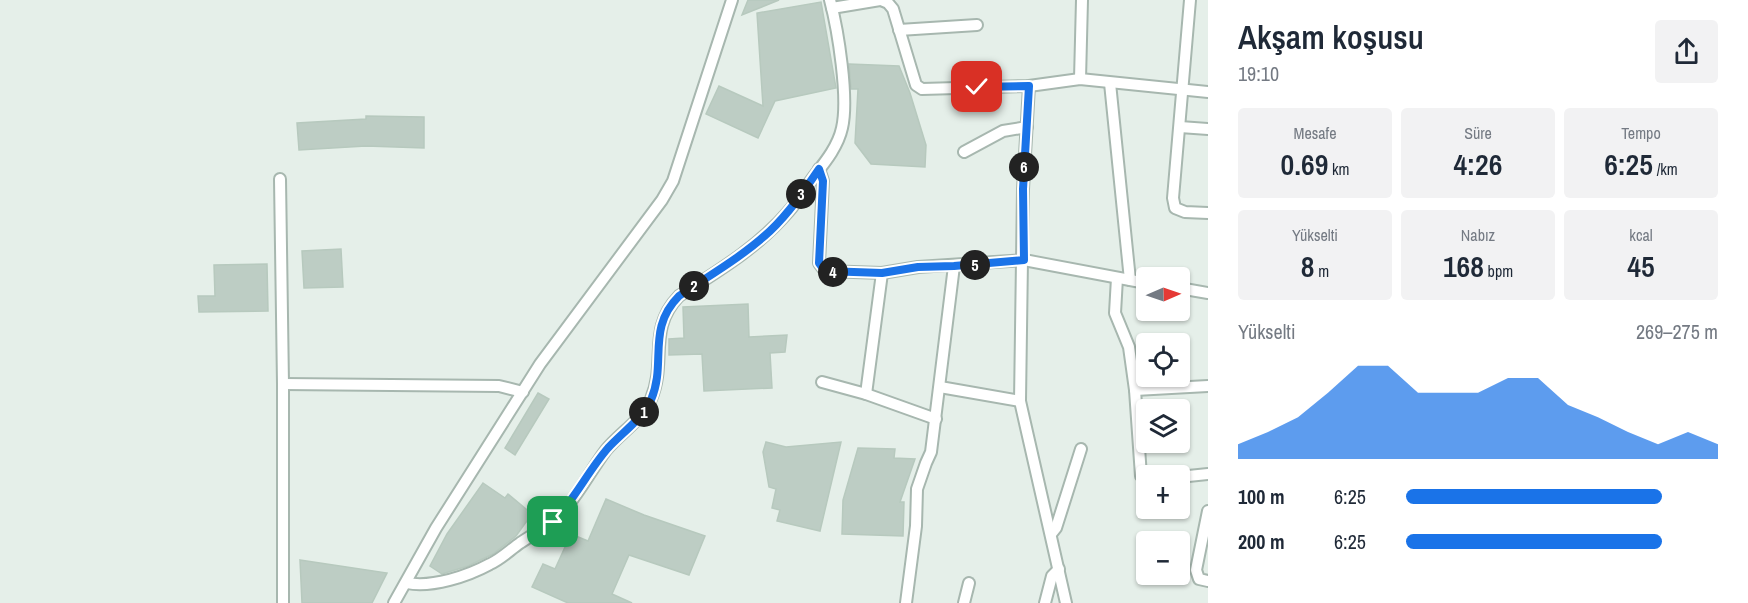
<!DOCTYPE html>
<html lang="tr">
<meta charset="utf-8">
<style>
body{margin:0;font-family:"Archivo Narrow",sans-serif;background:#f2f2f3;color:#1f2937;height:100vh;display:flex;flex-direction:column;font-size:22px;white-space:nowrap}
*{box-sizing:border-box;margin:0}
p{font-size:20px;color:#747a83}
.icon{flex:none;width:33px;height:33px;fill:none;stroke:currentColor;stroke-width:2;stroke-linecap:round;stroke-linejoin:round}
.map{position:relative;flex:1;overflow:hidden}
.panel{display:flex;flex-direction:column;background:#fff;width:540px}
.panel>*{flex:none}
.needle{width:39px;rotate:88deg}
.fabs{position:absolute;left:1136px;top:267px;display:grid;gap:12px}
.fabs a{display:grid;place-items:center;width:54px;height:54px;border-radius:6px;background:#fff;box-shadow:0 2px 4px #0004;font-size:30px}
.pin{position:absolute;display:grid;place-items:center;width:51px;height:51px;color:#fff;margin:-26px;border-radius:12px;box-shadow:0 3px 9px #0006}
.km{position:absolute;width:30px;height:30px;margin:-15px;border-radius:50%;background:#222;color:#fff;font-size:16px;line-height:30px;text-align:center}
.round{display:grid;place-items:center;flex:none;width:63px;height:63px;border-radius:6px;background:#f2f2f3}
.overview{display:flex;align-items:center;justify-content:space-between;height:102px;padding:0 30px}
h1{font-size:33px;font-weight:600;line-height:45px}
.figures{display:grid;grid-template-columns:repeat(3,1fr);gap:9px;height:102px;padding:6px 30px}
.figures div{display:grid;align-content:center;border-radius:6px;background:#f2f2f3;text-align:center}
.figures b{font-size:30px;font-weight:600}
.figures small{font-size:16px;font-weight:400}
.figures p{font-size:16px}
.chart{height:168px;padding:12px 30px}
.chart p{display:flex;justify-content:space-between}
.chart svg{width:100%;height:108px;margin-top:6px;fill:#1a73e8;opacity:.7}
ul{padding:0 30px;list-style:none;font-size:20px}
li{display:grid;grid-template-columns:96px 72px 1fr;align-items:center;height:45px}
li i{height:15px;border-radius:8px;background:#1a73e8}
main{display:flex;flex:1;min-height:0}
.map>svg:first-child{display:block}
</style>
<main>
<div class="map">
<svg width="1208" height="603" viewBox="0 0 1208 603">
<rect width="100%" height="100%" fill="#e5efe9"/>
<g fill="#bdcdc4" stroke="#b7c9be" stroke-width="1.5">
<path d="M 748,0 L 779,0 L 742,15 Z"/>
<path d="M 821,2 L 836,88 L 775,101 L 758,138 L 706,114 L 719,86 L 763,106 L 757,13 Z"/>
<path d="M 849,64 L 899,66 L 910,93 L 926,145 L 925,167 L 871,164 L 855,143 L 858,89 L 851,89 Z"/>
<path d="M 366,116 L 424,117 L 424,148 L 366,146 L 299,150 L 297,123 L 366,119 Z"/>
<path d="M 341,249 L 343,287 L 304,288 L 302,251 Z"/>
<path d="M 267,264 L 268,311 L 199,312 L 198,296 L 215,296 L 214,265 Z"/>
<path d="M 748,304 L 749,337 L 787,335 L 785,352 L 770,353 L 772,388 L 704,391 L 702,354 L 669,355 L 669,339 L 684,338 L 683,307 Z"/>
<path d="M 538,393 L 549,399 L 515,455 L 505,448 Z"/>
<path d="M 766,442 L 786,447 L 841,442 L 820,531 L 777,521 L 780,510 L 772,508 L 776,489 L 769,487 L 763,452 Z"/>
<path d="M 858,448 L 895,449 L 894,458 L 915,459 L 900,502 L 904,502 L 903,536 L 842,534 L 843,500 Z"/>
<path d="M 483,483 L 505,498 L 508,494 L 532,514 L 516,536 L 493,554 L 468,566 L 442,574 L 430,566 L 447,534 Z"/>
<path d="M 606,499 L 644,515 L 705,536 L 689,575 L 629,555 L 612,594 L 632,603 L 568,603 L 532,587 L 543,564 L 555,569 L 571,534 L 588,541 Z"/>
<path d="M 300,560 L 387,573 L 372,603 L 302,603 Z"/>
</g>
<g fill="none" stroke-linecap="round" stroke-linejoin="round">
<defs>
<g id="minor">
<path d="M 881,0 L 888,3 L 893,9 L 916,85 L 922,89 L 1029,86 L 1080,79 L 1208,92"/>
<path d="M 1190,0 L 1173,198 L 1175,208 L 1185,212 L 1208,213"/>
<path d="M 832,8 L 880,0"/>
<path d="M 899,30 L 977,25"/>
<path d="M 1080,79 L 1082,0"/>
<path d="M 1110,83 L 1130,280"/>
<path d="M 1029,86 L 1023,189 L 1020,401 L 1066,603"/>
<path d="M 1180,127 L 1208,129"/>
<path d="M 964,152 L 1003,131 L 1027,127"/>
<path d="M 819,169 L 823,181 L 819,263 L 825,271 L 882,273 L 918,267 L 1024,260 L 1146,283"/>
<path d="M 280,179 L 283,384 L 283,603"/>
<path d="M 1117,278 L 1115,313 L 1129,347 L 1135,390 L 1141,476 L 1146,476"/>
<path d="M 1179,288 L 1208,293"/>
<path d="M 822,382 L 866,394 L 936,419"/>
<path d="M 283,384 L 499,386 L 523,392"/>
<path d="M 940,387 L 1020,401"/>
<path d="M 1135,390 L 1208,386"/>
<path d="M 866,394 L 882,273"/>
<path d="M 1179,477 L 1208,474"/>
<path d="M 1208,511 L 1196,570 L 1199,579 L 1208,581"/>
<path d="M 1052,533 L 1056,528 L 1081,449"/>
<path d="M 407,583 C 432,588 468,576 490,564 C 501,559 510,550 520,543 C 535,533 552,524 564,510 C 580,492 591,470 606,450 C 620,433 642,420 651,399 C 667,362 647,329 679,296 C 718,271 757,248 788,212 C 798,201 806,187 815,175 C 826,161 838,146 842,128 C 849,98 838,30 830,0"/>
<path d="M 394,603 L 436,528 L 540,364 L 662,200 L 673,181 L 732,0"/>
<path d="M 906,603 L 916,526 L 917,489 L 926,463 L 931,452 L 954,266"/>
<path d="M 964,603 L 969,583"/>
<path d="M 1045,603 L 1052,576 L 1059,569"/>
</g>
</defs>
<use href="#minor" stroke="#a7b7af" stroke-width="14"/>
<use href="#minor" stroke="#fff" stroke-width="10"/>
</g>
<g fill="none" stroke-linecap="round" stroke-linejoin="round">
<defs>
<path id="route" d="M 553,522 C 575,499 588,471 608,448 C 623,432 642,419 651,400 C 667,363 646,329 679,296 C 710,275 742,257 770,231 C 789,213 804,191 819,169 L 823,181 L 819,263 L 825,271 L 882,273 L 918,267 L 954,266 L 1024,260 L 1023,189 L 1029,86 L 977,87"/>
</defs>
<use href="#route" stroke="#fff" stroke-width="12"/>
<use href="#route" stroke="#1a73e8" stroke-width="8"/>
</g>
</svg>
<div class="fabs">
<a><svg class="needle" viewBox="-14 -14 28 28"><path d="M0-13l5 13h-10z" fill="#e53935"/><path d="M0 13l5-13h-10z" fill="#747a83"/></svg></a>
<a><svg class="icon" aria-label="locate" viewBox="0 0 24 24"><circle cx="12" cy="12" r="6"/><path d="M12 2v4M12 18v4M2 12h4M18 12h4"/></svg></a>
<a><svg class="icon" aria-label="layers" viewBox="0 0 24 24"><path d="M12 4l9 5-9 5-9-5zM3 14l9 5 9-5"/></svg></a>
<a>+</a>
<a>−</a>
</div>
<div class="pin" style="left:553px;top:522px;background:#1e9e55"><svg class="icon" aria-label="arrive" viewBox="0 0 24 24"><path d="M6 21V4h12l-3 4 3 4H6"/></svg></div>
<div class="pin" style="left:977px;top:87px;background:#d93025"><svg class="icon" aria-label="check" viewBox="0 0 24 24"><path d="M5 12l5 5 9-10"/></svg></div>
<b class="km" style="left:644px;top:412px">1</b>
<b class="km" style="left:694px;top:286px">2</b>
<b class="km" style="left:801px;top:194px">3</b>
<b class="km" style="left:833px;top:272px">4</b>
<b class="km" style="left:975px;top:265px">5</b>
<b class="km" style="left:1024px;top:167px">6</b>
</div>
<section class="panel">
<div class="overview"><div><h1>Akşam koşusu</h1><p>19:10</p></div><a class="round"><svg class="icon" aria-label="share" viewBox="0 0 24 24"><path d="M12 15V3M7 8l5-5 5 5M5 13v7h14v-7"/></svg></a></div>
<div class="figures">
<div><p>Mesafe</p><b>0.69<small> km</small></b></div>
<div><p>Süre</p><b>4:26</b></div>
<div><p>Tempo</p><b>6:25<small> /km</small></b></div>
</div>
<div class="figures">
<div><p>Yükselti</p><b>8<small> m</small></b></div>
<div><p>Nabız</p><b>168<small> bpm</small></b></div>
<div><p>kcal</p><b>45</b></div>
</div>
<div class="chart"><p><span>Yükselti</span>269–275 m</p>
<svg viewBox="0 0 160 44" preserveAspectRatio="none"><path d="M0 44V38L10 33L20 27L30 17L40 6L50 6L60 17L70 17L80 17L90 11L100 11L110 22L120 27L130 33L140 38L150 33L160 38V44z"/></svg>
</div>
<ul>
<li><b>100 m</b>6:25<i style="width:82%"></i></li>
<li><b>200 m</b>6:25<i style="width:82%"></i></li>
</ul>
</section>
</main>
